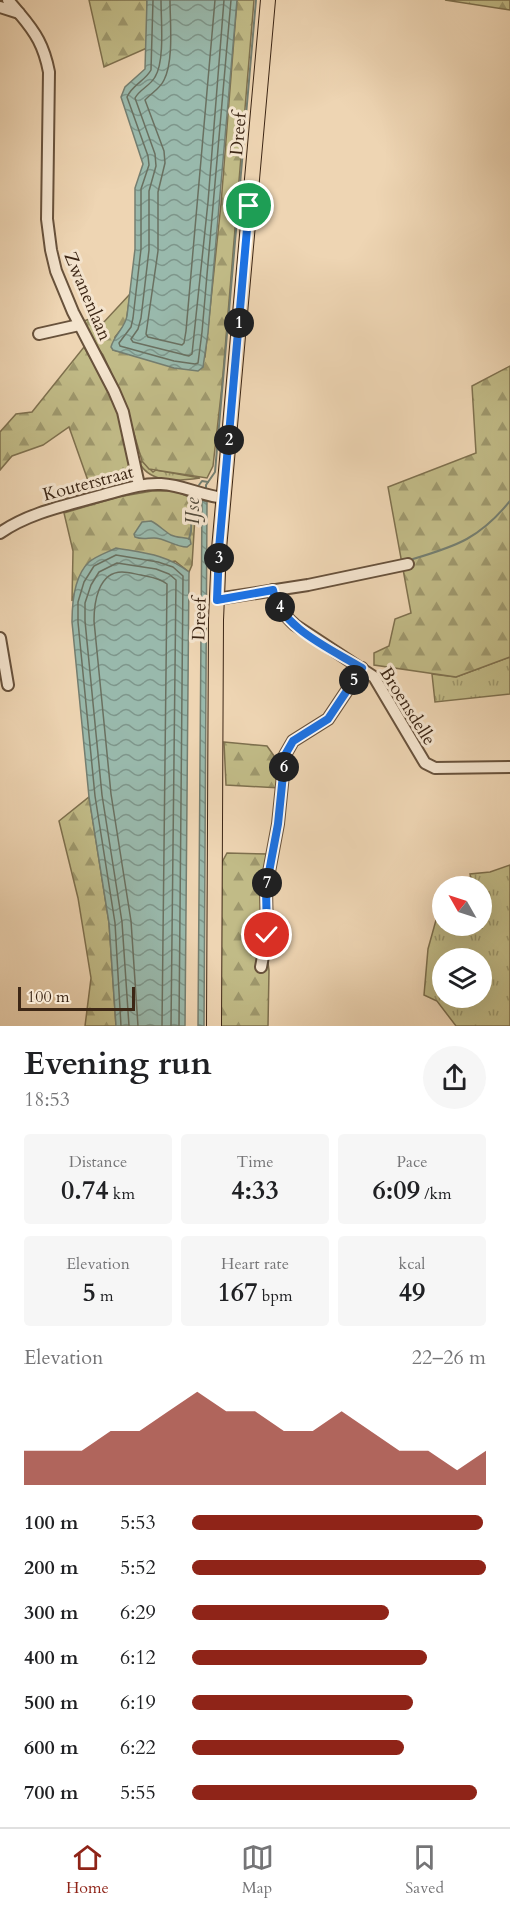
<!DOCTYPE html>
<meta charset="utf-8">
<style>
body{margin:0;font-family:Cardo,serif;background:#f6f6f6;color:#202124;height:100vh;display:flex;flex-direction:column;font-size:22px;white-space:nowrap}
*{box-sizing:border-box;margin:0}
p{font-size:20px;color:#757577}
.icon{flex:none;width:33px;height:33px;fill:none;stroke:currentColor;stroke-width:2;stroke-linecap:round;stroke-linejoin:round}
.map{position:relative;height:1026px;overflow:hidden}
.details{display:flex;flex-direction:column;background:#fff;flex:1}
.details>*{flex:none}
.needle{width:39px;rotate:309deg}
.controls{position:absolute;left:432px;top:876px;display:grid;gap:12px}
.controls a{display:grid;place-items:center;width:60px;height:60px;border-radius:50%;background:#fff;box-shadow:0 6px 24px #0002;font-size:30px}
.scale{position:absolute;left:18px;bottom:15px;width:117px;box-sizing:border-box;padding-left:6px;border:3px solid #3c2615;border-top:0;font-size:16px;line-height:21px;white-space:nowrap;color:#3c2615;-webkit-text-stroke:4px #f4e4ce;paint-order:stroke}
.pin{position:absolute;display:grid;place-items:center;width:51px;height:51px;color:#fff;margin:-26px;border:3px solid #fff;border-radius:50%;box-shadow:0 2px 6px #0007}
.km{position:absolute;width:30px;height:30px;margin:-15px;border-radius:50%;background:#222;color:#fff;font-size:16px;line-height:30px;text-align:center}
.round{display:grid;place-items:center;flex:none;width:63px;height:63px;border-radius:32px;background:#f6f6f6}
.summary{display:flex;align-items:center;justify-content:space-between;height:102px;padding:0 24px}
h1{font-size:33px;font-weight:700;line-height:45px}
.metrics{display:grid;grid-template-columns:repeat(3,1fr);gap:9px;height:102px;padding:6px 24px}
.metrics div{display:grid;align-content:center;border-radius:6px;background:#f6f6f6;text-align:center}
.metrics b{font-size:26px;font-weight:700}
.metrics small{font-size:16px;font-weight:400}
.metrics p{font-size:16px}
.chart{height:168px;padding:12px 24px}
.chart p{display:flex;justify-content:space-between}
.chart svg{width:100%;height:108px;margin-top:6px;fill:#8f2418;opacity:.7}
ul{padding:0 24px;list-style:none;font-size:20px}
li{display:grid;grid-template-columns:96px 72px 1fr;align-items:center;height:45px}
li i{height:15px;border-radius:8px;background:#8f2418}
.tabs{display:flex;justify-content:space-around;align-items:center;height:84px;border-top:2px solid #e0e0e0;background:#fff;font-size:16px;color:#757577}
.tabs a{display:grid;justify-items:center;gap:3px}
.tabs .selected{color:#8f2418}
.map>svg:first-child{display:block}
</style>
<div class="map">
<svg width="510" height="1026" viewBox="0 0 510 1026">
<defs>
<pattern id="grass-tufts" width="24" height="20" patternUnits="userSpaceOnUse" patternTransform="scale(1.5)"><rect width="24" height="20" fill="#c1bb87"/><path d="M3 7l-1-3M5 7V3M7 7l1-3M15 17l-1-3M17 17v-4M19 17l1-3" fill="none" stroke="#9e986d"/></pattern>
<pattern id="forest-firs" width="22" height="20" patternUnits="userSpaceOnUse" patternTransform="scale(1.5)"><rect width="22" height="20" fill="#c1bb87"/><path d="M5 1l3.5 6h-7zM16 11l3.5 6h-7z" fill="#9e986d"/></pattern>
<pattern id="water-waves" width="16" height="10" patternUnits="userSpaceOnUse" patternTransform="scale(1.5)"><rect width="16" height="10" fill="#99b9ac"/><path d="M0 5q4-4 8 0t8 0" fill="none" stroke="#7e968b"/></pattern>
</defs>
<rect width="100%" height="100%" fill="#eed5b3"/>
<filter id="stains"><feTurbulence type="fractalNoise" baseFrequency=".00333" numOctaves="4"/><feColorMatrix values="0 0 0 0 .2 0 0 0 0 .09 0 0 0 0 .02 0 0 0 .5 -.17"/></filter>
<radialGradient id="worn" r=".72"><stop offset=".6" stop-color="#630" stop-opacity="0"/><stop offset="1" stop-color="#630" stop-opacity=".3"/></radialGradient>
<g fill="url(#grass-tufts)" stroke="#7e704e" stroke-width="1.5" fill-rule="evenodd">
<path d="M 142,461 L 153,472 L 156,470 L 200,478 C 179,481 152,484 140,464 Z"/>
<path d="M 510,657 L 510,694 L 435,702 L 432,674 L 456,677 Z"/>
<path d="M 510,865 L 510,1026 L 456,1026 L 437,1001 L 424,995 L 428,949 L 436,920 L 442,921 L 442,926 L 482,928 L 484,913 L 482,912 L 482,886 L 472,886 L 470,874 L 490,872 ZM 442,958 L 482,958 L 482,998 L 442,998 Z"/>
</g>
<g fill="url(#forest-firs)" stroke="#7e704e" stroke-width="1.5">
<path d="M 89,0 L 147,0 L 147,48 L 104,67 Z"/>
<path d="M 237,0 L 254,0 L 222,386 L 213,466 L 207,478 L 149,469 L 142,461 L 128,413 L 115,381 L 103,355 L 91,339 L 84,321 L 92,318 L 104,322 L 130,294 L 126,323 L 115,337 L 113,350 L 185,369 L 205,357 L 221,204 Z"/>
<path d="M 445,0 L 510,0 L 510,10 Z"/>
<path d="M 84,347 L 116,404 L 130,460 L 130,475 L 126,480 L 92,492 L 69,427 L 43,445 L 12,456 L 0,470 L 0,432 L 16,414 L 32,412 Z"/>
<path d="M 510,366 L 510,657 L 456,677 L 374,665 L 374,653 L 389,646 L 395,619 L 411,613 L 388,487 L 476,453 L 472,386 Z"/>
<path d="M 152,491 L 175,491 L 196,500 L 192,565 L 189,572 L 175,561 L 79,580 L 72,601 L 73,551 L 64,513 L 118,497 Z"/>
<path d="M 224,742 L 267,746 L 277,760 L 281,758 L 280,788 L 226,785 Z"/>
<path d="M 89,797 L 109,923 L 116,1026 L 85,1026 L 91,978 L 78,898 L 59,821 Z"/>
<path d="M 227,853 L 269,854 L 265,941 L 269,970 L 268,1026 L 221,1026 L 220,866 Z"/>
</g>
<g fill="url(#water-waves)" stroke="#747e70" stroke-width="1.5">
<path d="M 147,0 L 237,0 L 208,333 L 203,367 L 198,371 L 174,368 L 113,350 L 111,347 C 114,335 125,328 127,316 L 135,249 L 135,188 L 143,164 L 121,97 L 125,87 L 145,69 Z"/>
<path d="M 202,500 L 207,502 L 204,1026 L 198,1026 Z"/>
<path d="M 151,521 C 159,525 164,531 171,535 C 177,538 184,537 190,539 L 191,544 L 187,547 C 175,547 165,538 154,538 C 147,538 142,540 135,537 L 134,534 L 142,522 Z"/>
<path d="M 116,548 C 144,553 166,554 189,572 L 185,1026 L 116,1026 L 109,923 L 89,797 L 72,622 C 72,603 74,576 89,562 C 96,556 108,552 116,548 Z"/>
</g>
<g fill="none" stroke-linecap="round" stroke-linejoin="round">
<g stroke="#6a7060" stroke-width="1.5">
<path d="M 153,0 L 151,70 C 145,81 132,85 127,97 L 148,156 L 149,165 L 141,189 L 141,249 L 133,318 L 131,327 L 119,343 L 120,346 L 174,361 L 195,364 L 198,363 L 202,332 L 231,0"/>
<path d="M 161,0 C 161,20 165,61 155,77 C 150,86 140,89 135,98 L 155,154 L 156,166 L 149,191 L 149,250 L 141,318 L 138,329 L 131,339 L 133,342 L 189,356 L 192,354 L 208,202 L 224,0"/>
<path d="M 170,0 C 170,21 174,61 164,80 C 160,89 151,93 145,100 L 164,151 L 165,163 L 158,192 L 158,251 L 146,334 L 148,337 L 182,345 L 184,343 L 186,331 L 215,0"/>
<path d="M 121,1026 L 115,923 L 95,796 L 78,622 L 78,602 L 84,582 L 94,566 L 116,555 L 158,562 L 173,567 L 183,576 L 179,1026"/>
<path d="M 129,1026 L 122,922 L 102,795 L 85,621 L 85,603 L 91,585 L 99,572 L 117,563 L 156,569 L 169,574 L 176,580 L 171,1026"/>
<path d="M 138,1026 L 131,921 L 111,794 L 94,621 C 94,603 98,572 122,572 C 128,572 135,574 141,575 C 150,577 160,578 167,584 L 162,1026"/>
</g>
<g stroke="#747e70" stroke-width="2">
<path d="M 199,485 L 202,481 L 208,482"/>
<path d="M 206,492 L 206,485 L 215,472 L 256,0"/>
<path d="M 189,539 L 191,531 L 192,497"/>
<path d="M 413,559 C 457,546 480,538 510,501"/>
</g>
<defs>
<g id="minor">
<path d="M 0,7 L 19,13 L 8,0"/>
<path d="M 19,13 C 36,33 44,46 49,72 L 47,219 L 51,250 L 56,271 L 73,312 L 114,391 L 123,412 L 139,485"/>
<path d="M 39,334 L 79,325"/>
<path d="M 0,533 C 30,512 68,505 103,495 C 122,490 141,483 161,484 C 183,485 202,496 224,498"/>
<path d="M 273,590 C 275,605 284,615 295,625 L 374,677 L 425,763 L 435,768 L 510,767"/>
<path d="M 217,599 L 308,585 L 408,564"/>
<path d="M 0,638 L 8,685"/>
<path d="M 261,967 L 267,935 L 266,888 L 278,824 L 285,755 L 293,741 L 328,719 L 362,668"/>
</g>
<path id="major" d="M 214,1026 L 216,620 L 219,549 L 268,0"/>
</defs>
<use href="#minor" stroke="#68523c" stroke-width="14"/>
<use href="#major" stroke="#3c2615" stroke-width="16"/>
<use href="#minor" stroke="#f4e4ce" stroke-width="10"/>
<use href="#major" stroke="#eed5b3" stroke-width="14"/>
</g>
<g fill="none" stroke-linecap="round" stroke-linejoin="round">
<defs>
<path id="route" d="M 249,206 L 219,549 L 217,600 L 273,590 C 279,627 333,650 362,668 L 328,719 L 293,741 L 285,755 L 278,824 L 266,888 L 267,935"/>
</defs>
<use href="#route" stroke="#fff" stroke-width="12"/>
<use href="#route" stroke="#1a73e8" stroke-width="8"/>
</g>
<g text-anchor="middle" stroke-width="6" stroke-linejoin="round" paint-order="stroke">
<g font-size="18" fill="#3c2615" stroke="#f4e4ce">
<text transform="translate(238 134) rotate(-85)" y="6">Dreef</text>
<text transform="translate(88 296) rotate(67)" y="6">Zwanenlaan</text>
<text transform="translate(88 483) rotate(-15)" y="6">Kouterstraat</text>
<text transform="translate(199 619) rotate(-88)" y="6">Dreef</text>
<text transform="translate(408 706) rotate(58)" y="6">Broensdelle</text>
</g>
<g font-size="20" font-style="italic" fill="#534b3b" stroke="#f4e4ce">
<text transform="translate(192 511) rotate(-90)" y="7">IJse</text>
</g>
</g>
<rect width="100%" height="100%" filter="url(#stains)"/>
<rect width="100%" height="100%" fill="url(#worn)"/>
</svg>
<div class="controls">
<a><svg class="needle" viewBox="-14 -14 28 28"><path d="M0-13l5 13h-10z" fill="#e53935"/><path d="M0 13l5-13h-10z" fill="#757577"/></svg></a>
<a><svg class="icon" aria-label="layers" viewBox="0 0 24 24"><path d="M12 4l9 5-9 5-9-5zM3 14l9 5 9-5"/></svg></a>
</div>
<div class="scale">100 m</div>
<div class="pin" style="left:249px;top:206px;background:#1e9e55"><svg class="icon" aria-label="arrive" viewBox="0 0 24 24"><path d="M6 21V4h12l-3 4 3 4H6"/></svg></div>
<div class="pin" style="left:267px;top:935px;background:#d93025"><svg class="icon" aria-label="check" viewBox="0 0 24 24"><path d="M5 12l5 5 9-10"/></svg></div>
<b class="km" style="left:239px;top:323px">1</b>
<b class="km" style="left:229px;top:440px">2</b>
<b class="km" style="left:219px;top:558px">3</b>
<b class="km" style="left:280px;top:607px">4</b>
<b class="km" style="left:354px;top:680px">5</b>
<b class="km" style="left:284px;top:767px">6</b>
<b class="km" style="left:267px;top:883px">7</b>
</div>
<section class="details">
<div class="summary"><div><h1>Evening run</h1><p>18:53</p></div><a class="round"><svg class="icon" aria-label="share" viewBox="0 0 24 24"><path d="M12 15V3M7 8l5-5 5 5M5 13v7h14v-7"/></svg></a></div>
<div class="metrics">
<div><p>Distance</p><b>0.74<small> km</small></b></div>
<div><p>Time</p><b>4:33</b></div>
<div><p>Pace</p><b>6:09<small> /km</small></b></div>
</div>
<div class="metrics">
<div><p>Elevation</p><b>5<small> m</small></b></div>
<div><p>Heart rate</p><b>167<small> bpm</small></b></div>
<div><p>kcal</p><b>49</b></div>
</div>
<div class="chart"><p><span>Elevation</span>22–26 m</p>
<svg viewBox="0 0 160 44" preserveAspectRatio="none"><path d="M0 44V30L10 30L20 30L30 22L40 22L50 14L60 6L70 14L80 14L90 22L100 22L110 14L120 22L130 30L140 30L150 38L160 30V44z"/></svg>
</div>
<ul>
<li><b>100 m</b>5:53<i style="width:99%"></i></li>
<li><b>200 m</b>5:52<i style="width:100%"></i></li>
<li><b>300 m</b>6:29<i style="width:67%"></i></li>
<li><b>400 m</b>6:12<i style="width:80%"></i></li>
<li><b>500 m</b>6:19<i style="width:75%"></i></li>
<li><b>600 m</b>6:22<i style="width:72%"></i></li>
<li><b>700 m</b>5:55<i style="width:97%"></i></li>
</ul>
</section>
<nav class="tabs">
<a class="selected"><svg class="icon" aria-label="home" viewBox="0 0 24 24"><path d="M3 11l9-7 9 7M6 9v11h12V9"/></svg>Home</a>
<a><svg class="icon" aria-label="map" viewBox="0 0 24 24"><path d="M3 6l6-2 6 2 6-2v14l-6 2-6-2-6 2zM9 4v14M15 6v14"/></svg>Map</a>
<a><svg class="icon" aria-label="saved" viewBox="0 0 24 24"><path d="M7 4h10v16l-5-4-5 4z"/></svg>Saved</a>
</nav>
